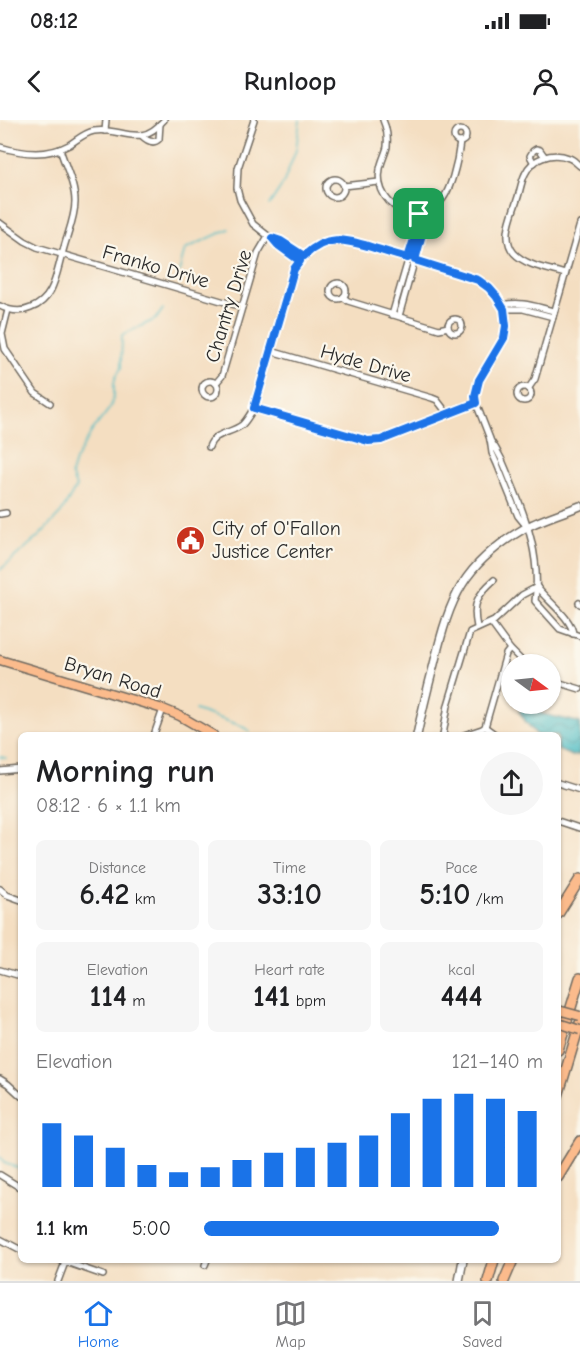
<!DOCTYPE html>
<meta charset="utf-8">
<style>
body{margin:0;font-family:"Comic Neue",sans-serif;background:#f6f6f6;color:#202124;height:100vh;display:flex;flex-direction:column;font-size:22px;white-space:nowrap}
*{box-sizing:border-box;margin:0}
p{font-size:20px;color:#757577}
.icon{flex:none;width:33px;height:33px;fill:none;stroke:currentColor;stroke-width:2;stroke-linecap:round;stroke-linejoin:round}
.map{position:relative;flex:1;overflow:hidden}
.side{position:absolute;left:18px;top:612px;width:543px;height:531px;display:flex;flex-direction:column;background:#fff;border-radius:9px;box-shadow:0 2px 4px #0004}
.side>*{flex:none}
.needle{width:39px;rotate:105deg}
.fabs{position:absolute;left:501px;top:534px;display:grid;gap:12px}
.fabs a{display:grid;place-items:center;width:60px;height:60px;border-radius:50%;background:#fff;box-shadow:0 2px 4px #0004;font-size:30px}
.pin{position:absolute;display:grid;place-items:center;width:51px;height:51px;color:#fff;margin:-26px;border-radius:12px;box-shadow:0 3px 9px #0006}
.round{display:grid;place-items:center;flex:none;width:63px;height:63px;border-radius:32px;background:#f6f6f6}
.head{display:flex;align-items:center;justify-content:space-between;height:102px;padding:0 18px}
h1{font-size:33px;font-weight:700;line-height:45px}
.figures{display:grid;grid-template-columns:repeat(3,1fr);gap:9px;height:102px;padding:6px 18px}
.figures div{display:grid;align-content:center;border-radius:9px;background:#f6f6f6;text-align:center}
.figures b{font-size:30px;font-weight:700}
.figures small{font-size:16px;font-weight:400}
.figures p{font-size:16px}
.chart{height:168px;padding:12px 18px}
.chart p{display:flex;justify-content:space-between}
.chart svg{width:100%;height:108px;margin-top:6px;stroke:#1a73e8;stroke-width:6}
ul{padding:0 18px;list-style:none;font-size:20px}
li{display:grid;grid-template-columns:96px 72px 1fr;align-items:center;height:45px}
li i{height:15px;border-radius:8px;background:#1a73e8}
.status{display:flex;justify-content:space-between;align-items:center;height:42px;padding:0 30px;background:#fff;direction:ltr}
.status svg{height:16px;fill:currentColor}
header{display:flex;justify-content:space-between;align-items:center;height:78px;padding:0 18px;background:#fff;font-size:27px;font-weight:700}
.tabs{display:flex;justify-content:space-around;align-items:center;height:84px;border-top:2px solid #e0e0e0;background:#fff;font-size:16px;color:#757577}
.tabs a{display:grid;justify-items:center;gap:3px}
.tabs .active{color:#1a73e8}
.map>svg:first-child{display:block}
</style>
<div class="status"><b>08:12</b><svg viewBox="0 0 49 12"><path d="M0 12V9h3v3zM5 12V6h3v6zM10 12V3h3v9zM15 12V0h3v12zM26 1h20v11H26zM47 4h2v5h-2z"/></svg></div>
<header><svg class="icon" aria-label="back" viewBox="0 0 24 24"><path d="M15 5l-7 7 7 7"/></svg>Runloop<svg class="icon" aria-label="person" viewBox="0 0 24 24"><circle cx="12" cy="8" r="4"/><path d="M4 21q1-7 8-7t8 7"/></svg></header>
<div class="map">
<svg width="580" height="1161" viewBox="0 0 580 1161">
<defs>
<pattern id="water-waves" width="16" height="10" patternUnits="userSpaceOnUse" patternTransform="scale(1.5)"><rect width="16" height="10" fill="#4cbbc3"/><path d="M0 5q4-4 8 0t8 0" fill="none" stroke="#3f989f"/></pattern>
</defs>
<rect width="100%" height="100%" fill="#fbf7ec"/>
<filter id="ink" filterUnits="userSpaceOnUse"><feTurbulence type="fractalNoise" baseFrequency=".0167" numOctaves="2"/><feDisplacementMap in="SourceGraphic" scale="12" xChannelSelector="R" yChannelSelector="G"/><feConvolveMatrix kernelMatrix="1 2 1 2 8 2 1 2 1" color-interpolation-filters="sRGB"/></filter>
<filter id="wash" filterUnits="userSpaceOnUse"><feTurbulence type="fractalNoise" baseFrequency=".008" numOctaves="4" result="noise"/><feDisplacementMap in="SourceGraphic" scale="24" xChannelSelector="R" yChannelSelector="G"/><feGaussianBlur stdDeviation="1.35" result="paint"/><feColorMatrix in="noise" values="0 0 0 0 0 0 0 0 0 0 0 0 0 0 0 0 0 1.4 0 .05"/><feComposite in="paint" operator="in"/></filter>
<g filter="url(#wash)">
<rect width="100%" height="100%" fill="#f4dec1"/>
<path fill="url(#water-waves)" stroke="#3c7377" stroke-width="1.5" d="M 529,585 C 541,598 564,597 580,603 L 579,635 L 572,636 L 558,630 L 558,615 L 538,615 L 536,614 L 526,602 L 519,591 Z"/>
<g fill="none" stroke-linecap="round" stroke-linejoin="round">
<g stroke="#4cbbc3" stroke-width="1.5">
<path d="M 269,85 L 283,64 L 296,30 L 300,0"/>
<path d="M 179,152 L 185,129 L 229,109"/>
<path d="M 0,450 L 39,416 L 61,393 L 76,367 L 71,354 L 75,341 L 92,311 L 110,288 L 114,275 L 114,263 L 116,256 L 121,248 L 122,215 L 156,199 L 163,189"/>
<path d="M 195,590 L 239,605 L 250,611"/>
<path d="M 0,637 L 6,638"/>
<path d="M 0,1037 L 4,1043 L 21,1049"/>
</g>
</g>
</g>
<g filter="url(#ink)">
<g fill="none" stroke-linecap="round" stroke-linejoin="round">
<defs>
<g id="minor">
<path d="M 254,0 L 238,48 L 237,68 L 240,80 L 253,104 L 272,119 L 278,125 L 300,141"/>
<path d="M 383,0 C 387,9 388,18 387,27 C 385,35 381,42 380,49 C 376,69 388,87 407,92 C 418,94 428,93 437,85 C 451,75 458,39 460,22"/>
<circle cx="460" cy="16" r="6"/>
<path d="M 105,11 L 106,0"/>
<path d="M 141,15 C 146,20 153,25 159,19 L 160,4"/>
<path d="M 0,27 C 23,34 47,37 69,25 C 77,20 84,13 94,11 C 121,6 139,30 164,0"/>
<path d="M 534,43 L 530,36 L 533,31 L 536,29 L 540,30 L 545,37"/>
<circle cx="335" cy="68" r="9"/>
<path d="M 344,66 L 379,62"/>
<path d="M 0,103 L 25,121 L 37,127 L 242,187"/>
<path d="M 274,119 L 281,121 L 304,136"/>
<path d="M 565,154 C 549,149 526,146 514,133 C 501,118 512,96 517,80 C 520,72 521,62 525,54 C 532,38 553,31 569,38 C 573,39 576,43 580,46"/>
<circle cx="338" cy="171" r="8"/>
<path d="M 343,177 L 348,181 L 439,209 L 448,207"/>
<path d="M 501,185 C 524,181 533,186 554,191"/>
<path d="M 0,186 C 10,191 20,193 31,188 C 55,179 56,153 63,131 C 67,115 75,98 75,82 C 75,64 65,46 60,29"/>
<path d="M 504,189 L 523,189 L 553,197"/>
<path d="M 8,190 L 2,214 L 5,229 L 35,273 L 50,283"/>
<path d="M 392,195 L 416,113 L 419,94"/>
<path d="M 399,196 L 422,114 L 424,92"/>
<circle cx="455" cy="206" r="7"/>
<path d="M 271,231 L 432,278 L 437,280 L 447,293"/>
<circle cx="210" cy="269" r="8"/>
<path d="M 216,263 L 222,256 L 258,133 L 268,116"/>
<circle cx="524" cy="274" r="7"/>
<path d="M 528,269 L 535,259 L 580,104"/>
<path d="M 254,288 L 368,322 L 381,320 L 476,283"/>
<path d="M 490,320 C 500,333 505,347 511,362 C 527,400 541,439 535,481 L 560,509 L 580,516"/>
<path d="M 209,327 C 214,312 230,314 242,305 C 247,300 250,294 254,288 L 294,149 C 310,126 325,117 353,122 L 478,160 L 489,168 L 496,176 L 504,189 L 506,206 L 504,218 L 479,260 L 475,276 L 476,283 L 490,319 L 492,333 L 497,344 L 518,396 L 527,407"/>
<path d="M 0,394 L 6,393"/>
<path d="M 537,467 C 546,480 572,498 573,514"/>
<path d="M 579,483 L 580,484"/>
<path d="M 491,503 L 510,529 L 525,544"/>
<path d="M 477,507 C 472,484 477,475 494,460"/>
<path d="M 550,560 L 580,569"/>
<path d="M 485,607 L 496,615"/>
<path d="M 154,615 L 163,589"/>
<path d="M 443,615 L 448,585 L 470,512 L 494,501 L 522,475 L 537,467"/>
<path d="M 464,615 L 482,609 L 485,607 L 506,534 L 510,529"/>
<path d="M 0,651 L 21,649"/>
<path d="M 558,663 L 580,670"/>
<path d="M 558,701 L 579,708"/>
<path d="M 0,769 L 7,775 L 21,780"/>
<path d="M 0,850 L 21,856"/>
<path d="M 0,959 L 8,964 L 21,976"/>
<path d="M 0,1055 L 21,1068"/>
<path d="M 0,1119 L 21,1130"/>
<path d="M 60,1140 L 103,1155"/>
<path d="M 205,1145 L 207,1140"/>
<path d="M 58,1161 L 66,1140"/>
</g>
<g id="tertiary">
<path d="M 417,615 C 422,591 428,567 434,544 C 450,477 463,444 525,408 C 542,399 562,393 580,386"/>
<path d="M 459,1161 L 463,1140"/>
</g>
<path id="primary" d="M 0,540 L 163,589 L 180,596 L 213,615"/>
<g id="motorway">
<path d="M 558,794 L 580,759"/>
<path d="M 558,930 L 580,858"/>
<path d="M 558,976 L 580,903"/>
<path d="M 558,1057 L 580,1021"/>
<path d="M 488,1161 L 494,1140"/>
<path d="M 504,1161 L 513,1140"/>
</g>
</defs>
<use href="#minor" stroke="#716a60" stroke-width="8"/>
<use href="#tertiary" stroke="#716a60" stroke-width="10"/>
<use href="#primary" stroke="#716a60" stroke-width="11"/>
<use href="#motorway" stroke="#716a60" stroke-width="12"/>
<use href="#minor" stroke="#fff" stroke-width="5"/>
<use href="#tertiary" stroke="#fff" stroke-width="7"/>
<use href="#primary" stroke="#fbbb8c" stroke-width="8"/>
<use href="#motorway" stroke="#fbbb8c" stroke-width="9"/>
<defs>
<g id="primary-bridge">
<path d="M 558,890 L 580,896"/>
<path d="M 558,903 L 580,910"/>
</g>
</defs>
<use href="#primary-bridge" stroke="#716a60" stroke-width="11" stroke-linecap="butt"/>
<use href="#primary-bridge" stroke="#fbbb8c" stroke-width="8"/>
</g>
</g>
<g fill="none" stroke-linecap="round" stroke-linejoin="round" filter="url(#ink)">
<defs>
<path id="route" d="M 424,92 L 422,114 L 415,140 L 478,160 L 489,168 L 496,176 L 504,189 L 506,206 L 504,218 L 479,260 L 475,276 L 476,283 L 381,320 L 368,321 L 254,288 L 289,167 L 294,149 L 300,141 L 278,125 L 272,118 L 281,121 L 304,136 C 327,114 344,119 371,127 C 384,131 396,135 408,138 L 416,113 L 419,94 Z"/>
</defs>
<use href="#route" stroke="#fff" stroke-width="12"/>
<use href="#route" stroke="#1a73e8" stroke-width="8"/>
</g>
<defs>
<symbol id="civic-disc" viewBox="-11 -11 22 22"><circle r="9.5" fill="#c8321e" stroke="#fbf7ec"/><path d="M-.6-6.5H3V-4.5H.6V-3L4-1V1h2V6H-6V1h2V-1L-.6-3ZM-1.2 2.5V6h2.4V2.5Z" fill="#fff"/></symbol>
</defs>
<g fill-rule="evenodd">
<use href="#civic-disc" x="174" y="404" width="33" height="33"/>
</g>
<g text-anchor="middle" stroke-width="4.5" stroke-linejoin="round" paint-order="stroke">
<g font-size="20" fill="#2b2b2b" stroke="#fbf7ec">
<text transform="translate(156 146) rotate(16)" y="7">Franko Drive</text>
<text transform="translate(228 186) rotate(-73)" y="7">Chantry Drive</text>
<text transform="translate(366 243) rotate(16)" y="7">Hyde Drive</text>
<text transform="translate(113 557) rotate(17)" y="7">Bryan Road</text>
</g>
<g font-size="20" fill="#2b2b2b" stroke="#fbf7ec" text-anchor="start">
<text x="212" y="415">City of O'Fallon<tspan x="212" dy="23">Justice Center</tspan></text>
</g>
</g>
</svg>
<div class="fabs">
<a><svg class="needle" viewBox="-14 -14 28 28"><path d="M0-13l5 13h-10z" fill="#e53935"/><path d="M0 13l5-13h-10z" fill="#757577"/></svg></a>
</div>
<div class="pin" style="left:419px;top:94px;background:#1e9e55"><svg class="icon" aria-label="arrive" viewBox="0 0 24 24"><path d="M6 21V4h12l-3 4 3 4H6"/></svg></div>
<section class="side">
<div class="head"><div><h1>Morning run</h1><p>08:12 · 6 × 1.1 km</p></div><a class="round"><svg class="icon" aria-label="share" viewBox="0 0 24 24"><path d="M12 15V3M7 8l5-5 5 5M5 13v7h14v-7"/></svg></a></div>
<div class="figures">
<div><p>Distance</p><b>6.42<small> km</small></b></div>
<div><p>Time</p><b>33:10</b></div>
<div><p>Pace</p><b>5:10<small> /km</small></b></div>
</div>
<div class="figures">
<div><p>Elevation</p><b>114<small> m</small></b></div>
<div><p>Heart rate</p><b>141<small> bpm</small></b></div>
<div><p>kcal</p><b>444</b></div>
</div>
<div class="chart"><p><span>Elevation</span>121–140 m</p>
<svg viewBox="0 0 160 44" preserveAspectRatio="none"><path d="M5 44V18M15 44V23M25 44V28M35 44V35M45 44V38M55 44V36M65 44V33M75 44V30M85 44V28M95 44V26M105 44V23M115 44V14M125 44V8M135 44V6M145 44V8M155 44V13"/></svg>
</div>
<ul>
<li><b>1.1 km</b>5:00<i style="width:87%"></i></li>
</ul>
</section>
</div>
<nav class="tabs">
<a class="active"><svg class="icon" aria-label="home" viewBox="0 0 24 24"><path d="M3 11l9-7 9 7M6 9v11h12V9"/></svg>Home</a>
<a><svg class="icon" aria-label="map" viewBox="0 0 24 24"><path d="M3 6l6-2 6 2 6-2v14l-6 2-6-2-6 2zM9 4v14M15 6v14"/></svg>Map</a>
<a><svg class="icon" aria-label="saved" viewBox="0 0 24 24"><path d="M7 4h10v16l-5-4-5 4z"/></svg>Saved</a>
</nav>
